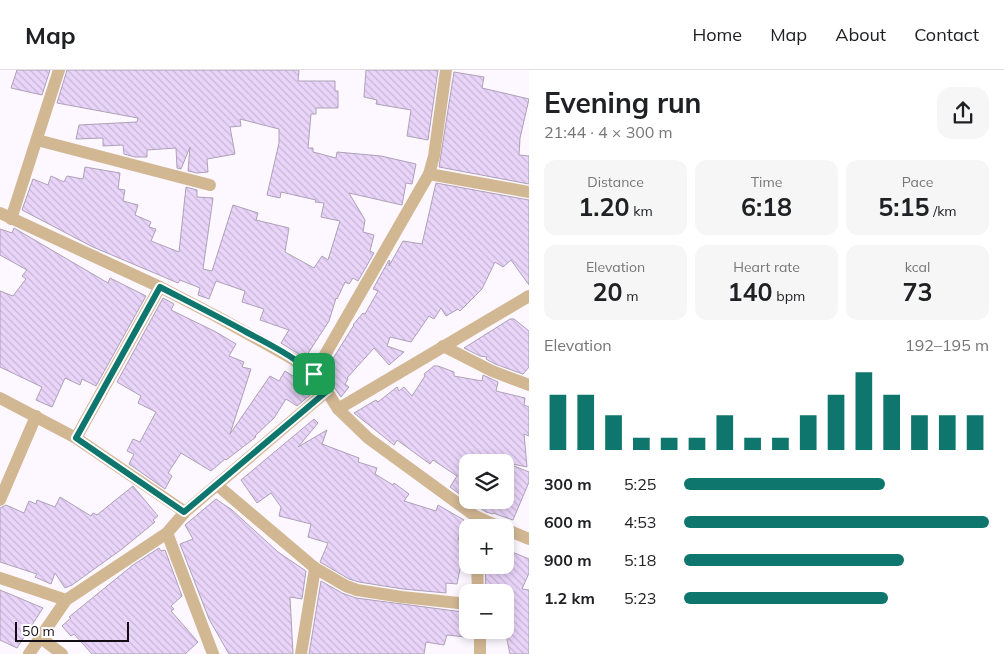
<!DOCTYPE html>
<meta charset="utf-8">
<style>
body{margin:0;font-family:Mulish,sans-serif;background:#f6f6f6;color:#202124;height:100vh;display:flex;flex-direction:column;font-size:19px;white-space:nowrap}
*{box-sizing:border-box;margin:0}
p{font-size:16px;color:#757577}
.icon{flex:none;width:28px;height:28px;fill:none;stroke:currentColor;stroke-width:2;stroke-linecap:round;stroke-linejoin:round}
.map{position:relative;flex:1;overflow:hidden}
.panel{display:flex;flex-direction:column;background:#fff;width:475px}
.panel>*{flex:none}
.fabs{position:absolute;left:459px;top:384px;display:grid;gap:10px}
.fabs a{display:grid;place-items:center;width:55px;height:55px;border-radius:10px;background:#fff;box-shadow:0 2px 8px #0003;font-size:25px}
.scale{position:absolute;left:15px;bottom:12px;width:114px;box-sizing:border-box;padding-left:5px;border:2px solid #130e15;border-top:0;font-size:14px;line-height:18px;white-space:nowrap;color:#130e15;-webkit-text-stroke:4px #fff;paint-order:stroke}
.pin{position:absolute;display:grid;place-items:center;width:42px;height:42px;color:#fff;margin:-21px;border-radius:10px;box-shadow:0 2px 8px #0006}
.round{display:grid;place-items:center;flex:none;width:52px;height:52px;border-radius:15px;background:#f6f6f6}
.head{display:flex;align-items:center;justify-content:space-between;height:85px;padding:0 15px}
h1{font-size:28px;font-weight:700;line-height:38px}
.stats{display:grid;grid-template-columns:repeat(3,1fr);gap:8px;height:85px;padding:5px 15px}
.stats div{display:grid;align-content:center;border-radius:12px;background:#f6f6f6;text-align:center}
.stats b{font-size:25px;font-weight:700}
.stats small{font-size:14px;font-weight:400}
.stats p{font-size:14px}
.chart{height:140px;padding:10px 15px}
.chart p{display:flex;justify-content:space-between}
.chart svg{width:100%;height:90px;margin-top:5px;stroke:#0f766e;stroke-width:6}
ul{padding:0 15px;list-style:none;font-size:16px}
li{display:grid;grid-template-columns:80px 60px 1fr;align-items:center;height:38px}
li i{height:12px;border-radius:6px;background:#0f766e}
header{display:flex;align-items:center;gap:30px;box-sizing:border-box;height:70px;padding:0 25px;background:#fff;border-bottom:1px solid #e0e0e0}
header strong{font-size:24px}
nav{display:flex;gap:28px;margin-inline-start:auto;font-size:18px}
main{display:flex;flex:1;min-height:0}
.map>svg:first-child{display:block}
</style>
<header>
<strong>Map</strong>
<nav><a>Home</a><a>Map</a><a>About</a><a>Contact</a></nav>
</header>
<main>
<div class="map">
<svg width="529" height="584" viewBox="0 0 529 584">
<defs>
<pattern id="building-back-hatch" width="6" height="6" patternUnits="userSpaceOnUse" patternTransform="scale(1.25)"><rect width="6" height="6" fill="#ead5fa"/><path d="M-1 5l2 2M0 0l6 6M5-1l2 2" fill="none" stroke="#c8b6d5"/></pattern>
</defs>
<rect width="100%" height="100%" fill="#fdf7ff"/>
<g fill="url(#building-back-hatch)" stroke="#ada1b6">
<path d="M 17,0 L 50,0 L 42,25 L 11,18 Z"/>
<path d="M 67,0 L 299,0 L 298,11 L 335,11 L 335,21 L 338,21 L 338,38 L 316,38 L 316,44 L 311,44 L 308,78 L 313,78 L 313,82 L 336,88 L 337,82 L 381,86 L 416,94 L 412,114 L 406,113 L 402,135 L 349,123 L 365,150 L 363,162 L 374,165 L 370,181 L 374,183 L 358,211 L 353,208 L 349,214 L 345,212 L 337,229 L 336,228 L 329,251 L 305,288 L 281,273 L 289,260 L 260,250 L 264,239 L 242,232 L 245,221 L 216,211 L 209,229 L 198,225 L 200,218 L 180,210 L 178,213 L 93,177 L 22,140 L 33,109 L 48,115 L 51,106 L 64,112 L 67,106 L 83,109 L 85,97 L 120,103 L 118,119 L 125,120 L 123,131 L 138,135 L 135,145 L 151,152 L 149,157 L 156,159 L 151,171 L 179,182 L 186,117 L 197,120 L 197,127 L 213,128 L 203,199 L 212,201 L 233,135 L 258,143 L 256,150 L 289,158 L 285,182 L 314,198 L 322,186 L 328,190 L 340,151 L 321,147 L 324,133 L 315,132 L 316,130 L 281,122 L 280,128 L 267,125 L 279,73 L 279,59 L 240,49 L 241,56 L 230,57 L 235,84 L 207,89 L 208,102 L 197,103 L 188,101 L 190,77 L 181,99 L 177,98 L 176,78 L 147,80 L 147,87 L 135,87 L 124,84 L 123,75 L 103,76 L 103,68 L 76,69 L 79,55 L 137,52 L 138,48 L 57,33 Z"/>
<path d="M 366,0 L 438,0 L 428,70 L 407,66 L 411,40 L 376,34 L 377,30 L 364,27 Z"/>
<path d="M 454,2 L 484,7 L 482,18 L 529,29 L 520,68 L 519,85 L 529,86 L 529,114 L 439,97 Z"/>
<path d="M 436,113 L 529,130 L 529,215 L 511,190 L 503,197 L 495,192 L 482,219 L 460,241 L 458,239 L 446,246 L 441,238 L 434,249 L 429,246 L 411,272 L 390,267 L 387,276 L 404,282 L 389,295 L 374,278 L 347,308 L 348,309 L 345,314 L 349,317 L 341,327 L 324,303 L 354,255 L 353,255 L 363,243 L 365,244 L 378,221 L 373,219 L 389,190 L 390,191 L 389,196 L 403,171 L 422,174 Z"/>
<path d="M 14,158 L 108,213 L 110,208 L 146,226 L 96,316 L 82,309 L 80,315 L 65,308 L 52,337 L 36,330 L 42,317 L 0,297 L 0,221 L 13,226 L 26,209 L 22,206 L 27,200 L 0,185 L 0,159 L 12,163 Z"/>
<path d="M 163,228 L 174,234 L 171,240 L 216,262 L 236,274 L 229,286 L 244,292 L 242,297 L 251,299 L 230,364 L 270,306 L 279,311 L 285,301 L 316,320 L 297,336 L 286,329 L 274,348 L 255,366 L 256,367 L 226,390 L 225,389 L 211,401 L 181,383 L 168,403 L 172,406 L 165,419 L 129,394 L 134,384 L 127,381 L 133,369 L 140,372 L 156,342 L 138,333 L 141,326 L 117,312 Z"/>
<path d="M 510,249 L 514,249 L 529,261 L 529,297 L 523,304 L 495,294 L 486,289 L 487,287 L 480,286 L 464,278 Z"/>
<path d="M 434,296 L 438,296 L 454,302 L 454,306 L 482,311 L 483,305 L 498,312 L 496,321 L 525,328 L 524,335 L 529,337 L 529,366 L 524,364 L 527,397 L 478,387 L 476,392 L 468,392 L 468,430 L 450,417 L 457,406 L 433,390 L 430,394 L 397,370 L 394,375 L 354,343 L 376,330 L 378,332 L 397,317 L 399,321 L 404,317 L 412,326 L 425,306 L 424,304 Z"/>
<path d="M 314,349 L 318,353 L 298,377 L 327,360 L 322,374 L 359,388 L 358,392 L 377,398 L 375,404 L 393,415 L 394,413 L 409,424 L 404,431 L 436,441 L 438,435 L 464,450 L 458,470 L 463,471 L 460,483 L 463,484 L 457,514 L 446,513 L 446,523 L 403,519 L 359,512 L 349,509 L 320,492 L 328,473 L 308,467 L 311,454 L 279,446 L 281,437 L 271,423 L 257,433 L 241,410 Z"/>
<path d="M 514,396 L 529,402 L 529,412 L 513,450 L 493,443 L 493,444 L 486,442 L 467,430 L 505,430 L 505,417 Z"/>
<path d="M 133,416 L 158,446 L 153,450 L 155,452 L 122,479 L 72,515 L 65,518 L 55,503 L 51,514 L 35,507 L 37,504 L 0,492 L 0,438 L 6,435 L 24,443 L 29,431 L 36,434 L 37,430 L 55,437 L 60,427 L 91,446 L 93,443 L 97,445 Z"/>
<path d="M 216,429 L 232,440 L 278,482 L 306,501 L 302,529 L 290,527 L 293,584 L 229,584 L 209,549 L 180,474 L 193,469 L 185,455 Z"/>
<path d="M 159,478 L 161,481 L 165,480 L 182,526 L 171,536 L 174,539 L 171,541 L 198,572 L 185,584 L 92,584 L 74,564 L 71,566 L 62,556 L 71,548 L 69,547 L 133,495 Z"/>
<path d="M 505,479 L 529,489 L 529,503 L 522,519 L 529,520 L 529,584 L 510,584 L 506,565 L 505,522 L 486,522 L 485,495 L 505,495 Z"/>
<path d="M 321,511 L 342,523 L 356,528 L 463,542 L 465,567 L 447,565 L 444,575 L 426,572 L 424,584 L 309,584 Z"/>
<path d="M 0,520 L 43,538 L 17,578 L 0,570 Z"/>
</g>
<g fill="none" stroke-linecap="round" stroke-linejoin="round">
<g stroke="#d2b793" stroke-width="12">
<path d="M 37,70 L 210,115"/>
<path d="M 429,104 L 529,122"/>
<path d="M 0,143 L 160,217 L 216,246 L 293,289 L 320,310 L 338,339 L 368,368 L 475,446 L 502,458"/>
<path d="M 11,149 L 59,0"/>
<path d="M 443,276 L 492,301 L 529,315"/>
<path d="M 314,304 L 429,104 L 434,86 L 446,0"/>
<path d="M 0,328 L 76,368 L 185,442"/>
<path d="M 338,339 L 529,226"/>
<path d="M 76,368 L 160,217"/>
<path d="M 217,415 L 315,498 L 346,516 L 357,520 L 402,527 L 468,534"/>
<path d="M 0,430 L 36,346"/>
<path d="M 505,459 L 529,469"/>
<path d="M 167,463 L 213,584"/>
<path d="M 477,495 L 478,522"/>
<path d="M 0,508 L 66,530"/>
<path d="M 480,560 L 480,584"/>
<path d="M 41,568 L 62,584"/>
<path d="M 29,584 L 66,530 L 167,463 L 185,442 L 327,321"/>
<path d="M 301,584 L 315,498"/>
</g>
</g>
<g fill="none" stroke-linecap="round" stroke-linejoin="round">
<defs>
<path id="route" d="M 160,217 C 189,232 219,247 248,263 C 276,278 310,294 327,321 L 184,442 L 76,368 Z"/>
</defs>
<use href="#route" stroke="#fff" stroke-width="10"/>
<use href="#route" stroke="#0f766e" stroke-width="6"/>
</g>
</svg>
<div class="fabs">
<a><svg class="icon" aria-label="layers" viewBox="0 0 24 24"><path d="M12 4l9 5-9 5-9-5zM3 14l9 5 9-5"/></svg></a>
<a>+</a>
<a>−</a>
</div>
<div class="scale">50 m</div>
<div class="pin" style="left:314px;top:304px;background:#1e9e55"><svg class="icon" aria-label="arrive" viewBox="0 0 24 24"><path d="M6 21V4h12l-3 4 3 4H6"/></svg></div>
</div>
<section class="panel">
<div class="head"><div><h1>Evening run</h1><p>21:44 · 4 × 300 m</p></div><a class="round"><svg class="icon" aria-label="share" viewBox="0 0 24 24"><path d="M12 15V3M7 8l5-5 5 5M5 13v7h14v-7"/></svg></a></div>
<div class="stats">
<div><p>Distance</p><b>1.20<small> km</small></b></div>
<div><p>Time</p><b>6:18</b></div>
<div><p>Pace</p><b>5:15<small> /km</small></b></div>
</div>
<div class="stats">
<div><p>Elevation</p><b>20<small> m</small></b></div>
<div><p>Heart rate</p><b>140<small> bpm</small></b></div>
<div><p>kcal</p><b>73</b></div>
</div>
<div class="chart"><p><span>Elevation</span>192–195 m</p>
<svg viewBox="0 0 160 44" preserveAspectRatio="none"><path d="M5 44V17M15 44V17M25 44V27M35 44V38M45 44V38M55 44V38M65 44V27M75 44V38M85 44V38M95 44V27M105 44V17M115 44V6M125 44V17M135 44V27M145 44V27M155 44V27"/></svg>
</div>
<ul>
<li><b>300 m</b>5:25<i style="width:66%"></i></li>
<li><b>600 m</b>4:53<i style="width:100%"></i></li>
<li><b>900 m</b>5:18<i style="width:72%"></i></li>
<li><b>1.2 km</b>5:23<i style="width:67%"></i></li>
</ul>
</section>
</main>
